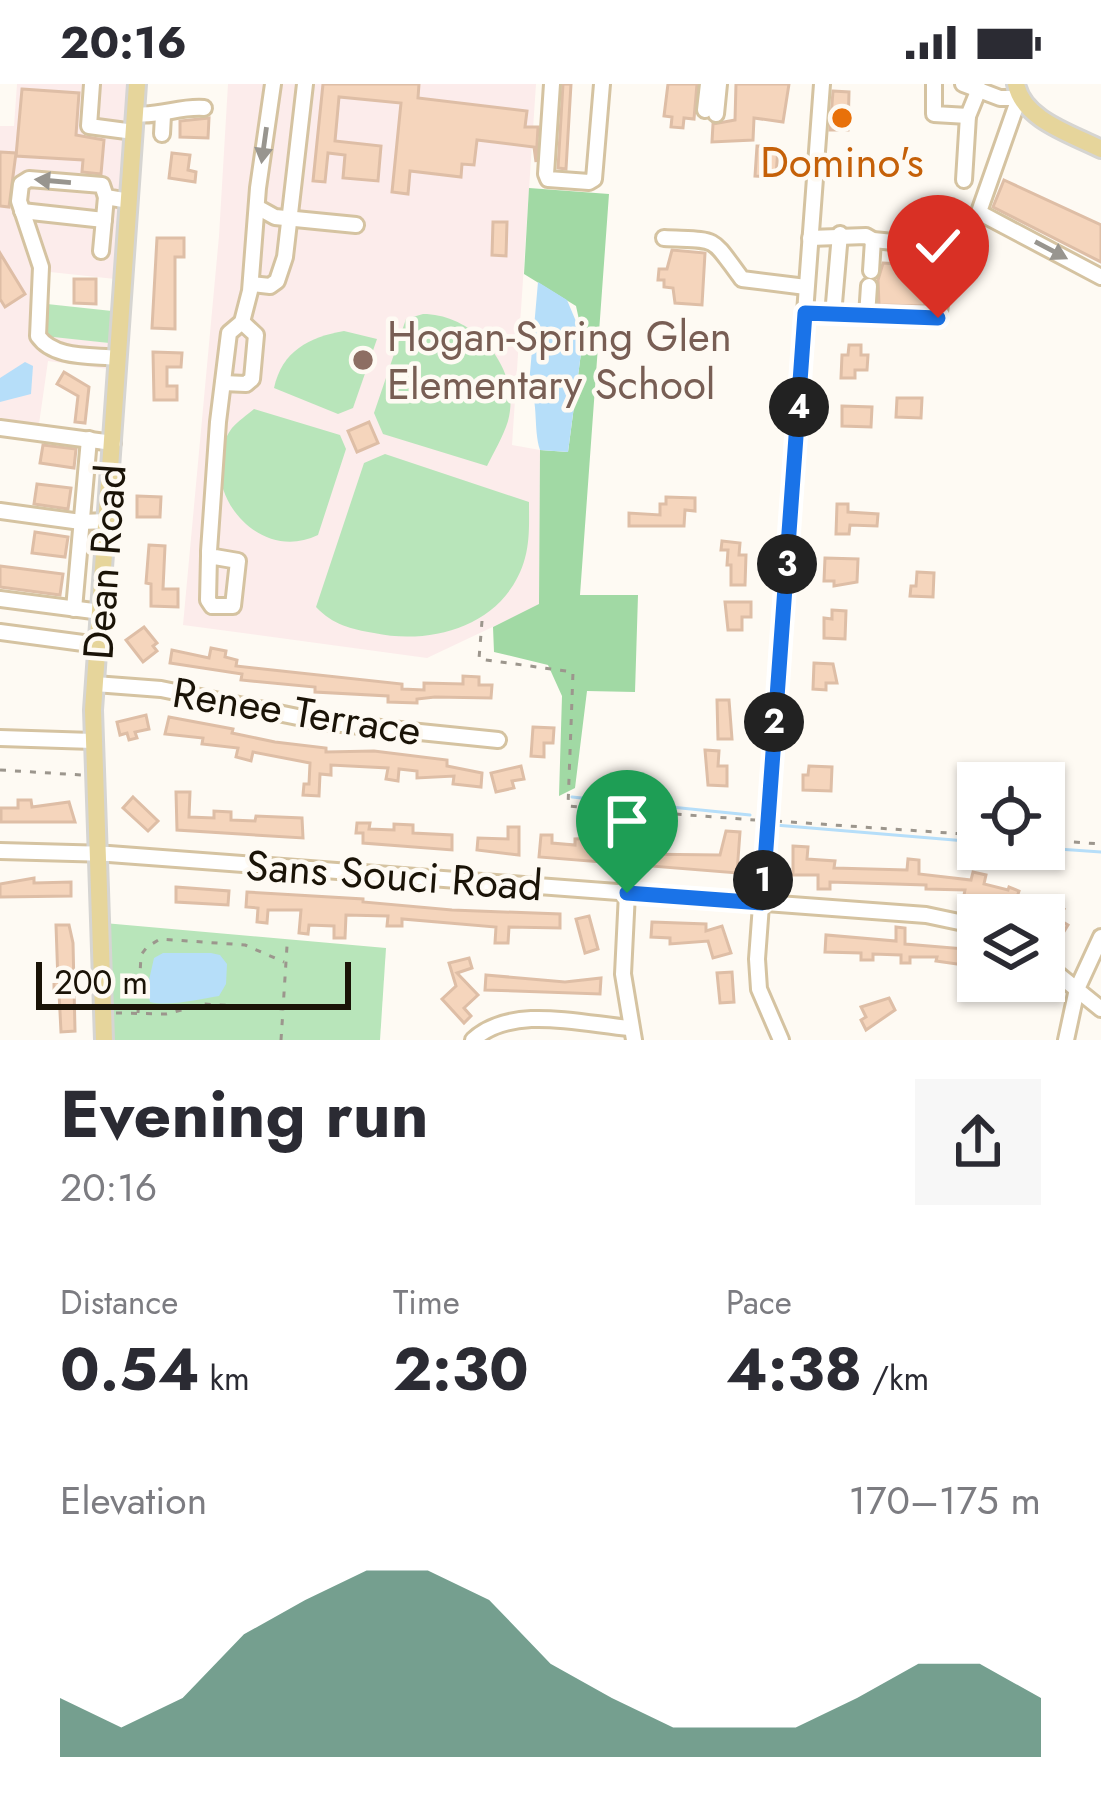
<!DOCTYPE html>
<meta charset="utf-8">
<style>
body{margin:0;font-family:Jost,sans-serif;background:#f7f7f7;color:#2b2b33;height:100vh;display:flex;flex-direction:column;font-size:45px;white-space:nowrap}
*{box-sizing:border-box;margin:0}
p{font-size:39px;color:#7c7c81}
.icon{flex:none;width:66px;height:66px;fill:none;stroke:currentColor;stroke-width:2;stroke-linecap:round;stroke-linejoin:round}
.map{position:relative;height:956px;overflow:hidden}
.panel{display:flex;flex-direction:column;background:#fff;flex:1}
.panel>*{flex:none}
.fabs{position:absolute;left:957px;top:678px;display:grid;gap:24px}
.fabs a{display:grid;place-items:center;width:108px;height:108px;border-radius:0px;background:#fff;box-shadow:0 3px 9px #0004;font-size:60px}
.scale{position:absolute;left:36px;bottom:30px;width:315px;box-sizing:border-box;padding-left:12px;border:6px solid #1a1307;border-top:0;font-size:33px;line-height:42px;white-space:nowrap;color:#1a1307;-webkit-text-stroke:9px #fefaf3;paint-order:stroke}
.pin{position:absolute;display:grid;place-items:center;width:102px;height:102px;color:#fff;margin:-123px -51px;border-radius:50% 50% 50% 0;rotate:-45deg;box-shadow:0 0 12px #0007}
.pin .icon{rotate:45deg}
.km{position:absolute;width:60px;height:60px;margin:-30px;border-radius:50%;background:#222;color:#fff;font-size:33px;line-height:60px;text-align:center}
.round{display:grid;place-items:center;flex:none;width:126px;height:126px;border-radius:0px;background:#f7f7f7}
.summary{display:flex;align-items:center;justify-content:space-between;height:204px;padding:0 60px}
h1{font-size:66px;font-weight:700;line-height:90px}
.figures{display:grid;grid-template-columns:repeat(3,1fr);gap:18px;height:204px;padding:12px 60px}
.figures div{display:grid;align-content:center}
.figures b{font-size:60px;font-weight:700}
.figures small{font-size:33px;font-weight:400}
.figures p{font-size:33px}
.chart{height:336px;padding:24px 60px}
.chart p{display:flex;justify-content:space-between}
.chart svg{width:100%;height:216px;margin-top:12px;fill:#3b7761;opacity:.7}
.status{display:flex;justify-content:space-between;align-items:center;height:84px;padding:0 60px;background:#fff;direction:ltr}
.status svg{height:33px;fill:currentColor}
.map>svg:first-child{display:block}
</style>
<div class="status"><b>20:16</b><svg viewBox="0 0 49 12"><path d="M0 12V9h3v3zM5 12V6h3v6zM10 12V3h3v9zM15 12V0h3v12zM26 1h20v11H26zM47 4h2v5h-2z"/></svg></div>
<div class="map">
<svg width="1101" height="956" viewBox="0 0 1101 956">
<rect width="100%" height="100%" fill="#fefaf3"/>
<g fill="#fceceb">
<path d="M 17,0 L 128,0 L 115,195 L 50,188 L 44,251 L 109,259 L 108,285 L 48,277 L 39,340 L 0,334 L 0,42 L 14,42 Z"/>
<path d="M 228,0 L 536,0 L 512,361 L 540,366 L 539,521 L 427,574 L 183,541 L 219,152 Z"/>
</g>
<g fill="#b8e5ba">
<path d="M 47,220 L 112,227 L 109,259 L 44,252 Z"/>
<path d="M 423,230 C 475,230 522,285 508,337 C 503,353 494,368 487,382 L 383,350 L 374,329 L 406,235 Z"/>
<path d="M 344,247 L 377,255 L 353,324 L 338,330 L 274,304 C 282,267 309,253 344,247 Z"/>
<path d="M 254,325 L 340,351 L 346,365 L 318,451 C 255,482 192,399 232,344 C 238,337 247,331 254,325 Z"/>
<path d="M 385,370 L 529,418 C 529,437 530,456 525,474 C 507,540 434,562 374,549 C 351,545 333,541 316,523 L 364,379 Z"/>
<path d="M 104,839 L 386,864 L 380,956 L 109,956 Z"/>
</g>
<path fill="#a1d9a4" d="M 529,104 L 609,110 L 580,511 L 638,511 L 635,608 L 587,607 L 575,704 L 559,712 L 562,612 L 548,581 L 494,568 L 493,543 L 539,520 L 540,366 L 568,368 L 583,254 L 576,222 L 524,190 Z"/>
<g fill="#b6def9">
<path d="M 538,198 L 567,216 L 583,254 L 568,368 L 540,366 C 533,343 539,320 529,300 Z"/>
<path d="M 25,278 L 33,282 L 31,310 L 0,318 L 0,294 Z"/>
<path d="M 211,869 L 220,871 L 227,880 L 226,900 L 219,912 C 199,915 168,923 150,918 L 147,905 L 154,874 L 163,869 Z"/>
</g>
<g fill="none" stroke-linecap="round" stroke-linejoin="round">
<g stroke="#b6def9" stroke-width="3">
<path d="M 572,713 L 750,731"/>
<path d="M 775,741 L 978,758"/>
<path d="M 1044,764 L 1101,768"/>
</g>
</g>
<g fill="#f5d5bc" stroke="#debea6" stroke-width="3">
<path d="M 323,0 L 419,0 L 418,14 L 527,27 L 525,43 L 538,43 L 536,78 L 534,63 L 477,56 L 474,81 L 462,80 L 461,93 L 410,87 L 408,110 L 392,108 L 401,19 L 339,13 L 335,57 L 381,62 L 378,97 L 343,94 L 345,71 L 328,69 L 325,98 L 313,97 Z"/>
<path d="M 563,0 L 571,0 L 566,85 L 558,84 Z"/>
<path d="M 668,0 L 697,0 L 694,35 L 684,34 L 683,44 L 671,43 L 672,33 L 664,32 Z"/>
<path d="M 736,0 L 789,0 L 783,38 L 754,34 L 753,56 L 712,58 L 713,40 L 735,36 Z"/>
<path d="M 22,5 L 79,9 L 76,51 L 104,56 L 101,90 L 82,88 L 83,76 L 16,72 Z"/>
<path d="M 833,7 L 849,8 L 848,46 L 830,46 Z"/>
<path d="M 209,34 L 208,54 L 180,53 L 180,37 Z"/>
<path d="M 757,62 L 778,63 L 776,93 L 755,92 Z"/>
<path d="M 0,68 L 16,69 L 9,123 L 0,122 Z"/>
<path d="M 172,69 L 190,71 L 188,86 L 196,88 L 195,98 L 169,94 Z"/>
<path d="M 1004,96 L 1101,141 L 1101,178 L 993,123 Z"/>
<path d="M 493,138 L 507,138 L 506,172 L 492,171 Z"/>
<path d="M 157,154 L 184,154 L 184,173 L 175,173 L 175,245 L 152,244 Z"/>
<path d="M 672,166 L 705,169 L 702,221 L 675,219 L 673,204 L 664,203 L 664,196 L 658,196 L 659,185 L 667,185 Z"/>
<path d="M 0,169 L 25,210 L 5,223 L 0,215 Z"/>
<path d="M 883,179 L 934,182 L 931,207 L 925,207 L 925,222 L 879,221 L 878,196 Z"/>
<path d="M 74,195 L 96,195 L 96,220 L 74,219 Z"/>
<path d="M 849,261 L 861,261 L 861,271 L 868,271 L 867,286 L 855,286 L 855,294 L 841,294 L 842,271 L 848,271 Z"/>
<path d="M 153,268 L 182,269 L 181,283 L 167,283 L 167,302 L 177,302 L 177,316 L 154,316 Z"/>
<path d="M 64,288 L 89,303 L 85,339 L 75,338 L 78,312 L 57,300 Z"/>
<path d="M 897,314 L 922,314 L 921,334 L 896,333 Z"/>
<path d="M 842,322 L 872,323 L 871,343 L 842,342 Z"/>
<path d="M 369,338 L 378,359 L 357,368 L 348,347 Z"/>
<path d="M 43,361 L 76,365 L 74,384 L 40,379 Z"/>
<path d="M 37,400 L 71,404 L 68,425 L 34,420 Z"/>
<path d="M 137,412 L 161,413 L 160,433 L 137,433 Z"/>
<path d="M 666,413 L 695,414 L 695,427 L 685,426 L 684,442 L 629,442 L 629,429 L 660,431 L 660,420 L 666,420 Z"/>
<path d="M 837,420 L 848,420 L 848,428 L 878,430 L 877,442 L 850,441 L 849,450 L 836,450 Z"/>
<path d="M 35,448 L 68,453 L 65,473 L 32,469 Z"/>
<path d="M 722,457 L 740,459 L 739,471 L 746,471 L 745,501 L 731,501 L 731,481 L 727,481 L 728,466 L 721,466 Z"/>
<path d="M 149,461 L 165,462 L 163,505 L 178,505 L 178,523 L 151,522 L 151,500 L 146,499 Z"/>
<path d="M 825,474 L 858,475 L 857,498 L 834,502 L 834,497 L 824,497 Z"/>
<path d="M 0,482 L 63,490 L 60,511 L 0,503 Z"/>
<path d="M 917,488 L 934,489 L 933,513 L 910,512 L 911,502 L 916,502 Z"/>
<path d="M 725,518 L 751,518 L 751,533 L 742,533 L 742,546 L 728,546 Z"/>
<path d="M 832,526 L 846,527 L 845,555 L 824,554 L 824,534 L 832,535 Z"/>
<path d="M 144,543 L 157,559 L 153,562 L 157,567 L 143,578 L 126,556 Z"/>
<path d="M 211,564 L 226,567 L 225,573 L 237,576 L 236,582 L 402,600 L 402,605 L 424,606 L 424,599 L 463,600 L 463,592 L 479,593 L 479,601 L 492,601 L 491,614 L 435,613 L 417,615 L 417,619 L 388,618 L 388,612 L 315,608 L 315,603 L 241,596 L 242,590 L 170,579 L 172,566 L 209,574 Z"/>
<path d="M 814,579 L 833,580 L 837,599 L 826,599 L 826,606 L 813,605 Z"/>
<path d="M 717,616 L 729,616 L 732,655 L 718,655 Z"/>
<path d="M 146,631 L 149,645 L 135,648 L 137,654 L 129,656 L 127,649 L 120,651 L 117,638 Z"/>
<path d="M 169,633 L 233,645 L 232,649 L 275,658 L 326,664 L 326,668 L 374,667 L 447,676 L 447,682 L 482,689 L 481,703 L 453,700 L 454,692 L 417,694 L 417,687 L 399,685 L 398,697 L 386,695 L 388,684 L 331,681 L 331,691 L 320,690 L 319,712 L 303,711 L 304,700 L 309,700 L 310,679 L 253,668 L 251,677 L 236,673 L 238,664 L 202,660 L 203,654 L 165,650 Z"/>
<path d="M 533,643 L 554,644 L 553,659 L 544,659 L 544,673 L 531,672 Z"/>
<path d="M 705,666 L 719,667 L 718,682 L 727,682 L 727,702 L 708,701 Z"/>
<path d="M 521,682 L 524,695 L 512,697 L 514,704 L 496,708 L 491,689 Z"/>
<path d="M 809,682 L 832,683 L 831,707 L 803,706 L 803,691 L 808,691 Z"/>
<path d="M 176,708 L 190,708 L 189,733 L 214,734 L 214,727 L 231,728 L 231,736 L 255,737 L 256,732 L 302,734 L 303,754 L 177,746 Z"/>
<path d="M 133,713 L 158,737 L 148,747 L 123,724 Z"/>
<path d="M 18,716 L 31,716 L 32,723 L 69,718 L 75,738 L 1,738 L 1,724 L 18,724 Z"/>
<path d="M 357,739 L 370,739 L 369,745 L 394,746 L 394,740 L 413,741 L 413,749 L 452,751 L 452,766 L 363,759 L 363,749 L 356,749 Z"/>
<path d="M 508,743 L 519,743 L 519,771 L 477,766 L 478,754 L 508,755 Z"/>
<path d="M 726,747 L 740,748 L 737,789 L 539,773 L 541,751 L 552,751 L 552,759 L 575,761 L 575,755 L 593,754 L 593,762 L 637,766 L 637,770 L 720,771 Z"/>
<path d="M 793,762 L 808,763 L 807,775 L 835,777 L 834,784 L 907,786 L 908,775 L 919,776 L 919,790 L 971,796 L 973,788 L 986,791 L 984,800 L 1008,806 L 1009,803 L 1019,807 L 1017,813 L 1044,825 L 1050,817 L 1064,825 L 1058,835 L 1068,841 L 1060,854 L 1044,844 L 1044,831 L 1025,831 L 991,816 L 964,811 L 965,806 L 926,805 L 926,801 L 830,798 L 830,805 L 818,805 L 818,791 L 793,791 Z"/>
<path d="M 34,794 L 34,799 L 71,798 L 71,812 L 0,813 L 0,800 Z"/>
<path d="M 176,803 L 229,807 L 228,821 L 176,818 Z"/>
<path d="M 247,808 L 363,815 L 363,818 L 452,826 L 560,830 L 560,844 L 509,843 L 508,859 L 495,859 L 496,843 L 402,835 L 402,842 L 387,842 L 388,832 L 346,831 L 345,854 L 334,854 L 334,842 L 309,841 L 308,850 L 299,849 L 301,826 L 268,826 L 267,839 L 257,838 L 258,824 L 246,823 Z"/>
<path d="M 589,832 L 598,865 L 585,869 L 576,835 Z"/>
<path d="M 652,838 L 706,840 L 706,847 L 722,842 L 731,869 L 713,874 L 708,857 L 670,860 L 670,854 L 651,853 Z"/>
<path d="M 56,841 L 69,841 L 73,859 L 75,947 L 61,948 L 59,908 L 54,909 L 54,898 L 58,898 Z"/>
<path d="M 896,843 L 905,844 L 905,860 L 966,865 L 965,873 L 978,875 L 978,883 L 936,877 L 937,873 L 910,873 L 910,879 L 901,879 L 901,871 L 873,870 L 873,876 L 861,876 L 861,869 L 825,868 L 826,851 L 896,857 Z"/>
<path d="M 469,874 L 472,884 L 457,889 L 478,911 L 464,924 L 471,932 L 464,939 L 442,915 L 456,902 L 449,879 Z"/>
<path d="M 732,888 L 734,918 L 720,919 L 717,889 Z"/>
<path d="M 486,891 L 565,898 L 601,894 L 600,910 L 485,906 Z"/>
<path d="M 889,914 L 895,926 L 866,946 L 861,936 L 866,933 L 861,923 Z"/>
</g>
<g fill="none" stroke-linecap="round" stroke-linejoin="round">
<defs>
<g id="minor">
<path d="M 92,0 L 89,42 L 134,48"/>
<path d="M 552,0 L 546,90 L 548,95 L 589,98 L 594,95 L 602,0"/>
<path d="M 934,0 L 934,30 L 968,32 L 979,5"/>
<path d="M 963,0 L 1000,14 L 1019,14 L 980,125 L 982,130 L 1101,193"/>
<path d="M 705,26 L 708,0"/>
<path d="M 135,30 C 160,33 179,22 204,24"/>
<path d="M 716,30 L 719,0"/>
<path d="M 162,50 L 163,31"/>
<path d="M 964,96 L 968,32"/>
<path d="M 257,123 L 275,133 L 356,141"/>
<path d="M 22,127 L 104,136"/>
<path d="M 664,154 C 721,157 709,151 742,195 L 806,203"/>
<path d="M 101,167 L 106,113"/>
<path d="M 871,187 L 873,156"/>
<path d="M 251,200 L 270,202 L 277,197 L 285,173 L 305,0"/>
<path d="M 805,229 L 938,234 L 946,181 L 942,167 L 935,162 L 873,156 L 866,152 L 810,154"/>
<path d="M 833,231 L 840,150"/>
<path d="M 867,232 L 869,202"/>
<path d="M 118,274 C 91,271 54,275 38,252 L 41,183 L 19,117 L 21,100 L 29,95 L 102,101 L 106,113 L 129,117"/>
<path d="M 223,299 L 246,300 L 252,295 L 256,251 L 242,238"/>
<path d="M 0,344 L 113,359"/>
<path d="M 0,427 L 81,438 L 107,437"/>
<path d="M 209,472 L 238,477 L 233,522 L 212,522 L 208,516 L 209,472 L 209,467 L 218,338 L 229,249 L 242,238 L 250,207 L 258,104 L 273,0"/>
<path d="M 0,515 L 101,528"/>
<path d="M 74,525 L 89,355"/>
<path d="M 0,548 L 98,561"/>
<path d="M 95,600 L 161,605 L 322,638 L 498,656"/>
<path d="M 0,654 L 93,657"/>
<path d="M 0,767 L 109,770 L 926,831 L 978,842"/>
<path d="M 627,809 L 623,890 L 634,956"/>
<path d="M 1044,879 L 1101,925"/>
<path d="M 473,956 C 512,920 582,940 630,944"/>
<path d="M 781,956 L 759,905 L 757,875 L 822,0"/>
<path d="M 1066,956 L 1077,905 L 1101,853"/>
</g>
<g id="major">
<path d="M 1016,0 C 1023,36 1072,50 1101,65"/>
<path d="M 104,956 L 93,626 L 137,0"/>
</g>
</defs>
<use href="#minor" stroke="#d5c3a1" stroke-width="20"/>
<use href="#major" stroke="#d6d5d2" stroke-width="22"/>
<g stroke="#9c968d" stroke-width="3" stroke-dasharray="6 9" stroke-linecap="butt">
<path d="M 482,537 L 479,575 L 573,588 L 568,722 L 755,736"/>
<path d="M 0,686 L 82,691"/>
<path d="M 776,737 L 978,751"/>
<path d="M 1044,756 L 1101,760"/>
<path d="M 116,929 L 166,930 L 204,920 L 283,925 L 287,862"/>
<path d="M 138,929 L 141,871 L 147,863 L 160,855 L 245,861 L 284,878"/>
<path d="M 281,956 L 283,926"/>
</g>
<use href="#minor" stroke="#fff" stroke-width="14"/>
<use href="#major" stroke="#e6d59b" stroke-width="16"/>
</g>
<defs><path id="oneway-solid" d="M-6-.8H1V-3.2L6.5 0L1 3.2V.8H-6Z" transform="scale(3)"/></defs>
<g fill="#98958f">
<use href="#oneway-solid" transform="translate(264 61) rotate(98)"/>
<use href="#oneway-solid" transform="translate(53 97) rotate(-175)"/>
<use href="#oneway-solid" transform="translate(1051 166) rotate(28)"/>
</g>
<g fill="none" stroke-linecap="round" stroke-linejoin="round">
<defs>
<path id="route" d="M 627,809 L 762,819 L 805,229 L 938,234"/>
</defs>
<use href="#route" stroke="#fff" stroke-width="24"/>
<use href="#route" stroke="#1a73e8" stroke-width="15"/>
</g>
<circle fill="#e8710a" stroke="#fefaf3" stroke-width="4.5" cx="842" cy="34" r="12"/>
<circle fill="#8d6e63" stroke="#fefaf3" stroke-width="4.5" cx="363" cy="276" r="12"/>
<g text-anchor="middle" stroke-width="9" stroke-linejoin="round" paint-order="stroke">
<g font-size="42" fill="#c56008" stroke="#fefaf3">
<text x="842" y="93">Domino's</text>
</g>
<g font-size="42" fill="#785e54" stroke="#fefaf3" text-anchor="start">
<text x="387" y="267">Hogan-Spring Glen<tspan x="387" dy="48">Elementary School</tspan></text>
</g>
<g font-size="42" fill="#1a1307" stroke="#fefaf3">
<text transform="translate(104 478) rotate(-86)" y="15">Dean Road</text>
<text transform="translate(297 627) rotate(9)" y="15">Renee Terrace</text>
<text transform="translate(394 791) rotate(4)" y="15">Sans Souci Road</text>
</g>
</g>
</svg>
<div class="fabs">
<a><svg class="icon" aria-label="locate" viewBox="0 0 24 24"><circle cx="12" cy="12" r="6"/><path d="M12 2v4M12 18v4M2 12h4M18 12h4"/></svg></a>
<a><svg class="icon" aria-label="layers" viewBox="0 0 24 24"><path d="M12 4l9 5-9 5-9-5zM3 14l9 5 9-5"/></svg></a>
</div>
<div class="scale">200 m</div>
<div class="pin" style="left:627px;top:809px;background:#1e9e55"><svg class="icon" aria-label="arrive" viewBox="0 0 24 24"><path d="M6 21V4h12l-3 4 3 4H6"/></svg></div>
<div class="pin" style="left:938px;top:234px;background:#d93025"><svg class="icon" aria-label="check" viewBox="0 0 24 24"><path d="M5 12l5 5 9-10"/></svg></div>
<b class="km" style="left:763px;top:796px">1</b>
<b class="km" style="left:774px;top:638px">2</b>
<b class="km" style="left:787px;top:480px">3</b>
<b class="km" style="left:799px;top:323px">4</b>
</div>
<section class="panel">
<div class="summary"><div><h1>Evening run</h1><p>20:16</p></div><a class="round"><svg class="icon" aria-label="share" viewBox="0 0 24 24"><path d="M12 15V3M7 8l5-5 5 5M5 13v7h14v-7"/></svg></a></div>
<div class="figures">
<div><p>Distance</p><b>0.54<small> km</small></b></div>
<div><p>Time</p><b>2:30</b></div>
<div><p>Pace</p><b>4:38<small> /km</small></b></div>
</div>
<div class="chart"><p><span>Elevation</span>170–175 m</p>
<svg viewBox="0 0 160 44" preserveAspectRatio="none"><path d="M0 44V32L10 38L20 32L30 19L40 12L50 6L60 6L70 12L80 25L90 32L100 38L110 38L120 38L130 32L140 25L150 25L160 32V44z"/></svg>
</div>
</section>
